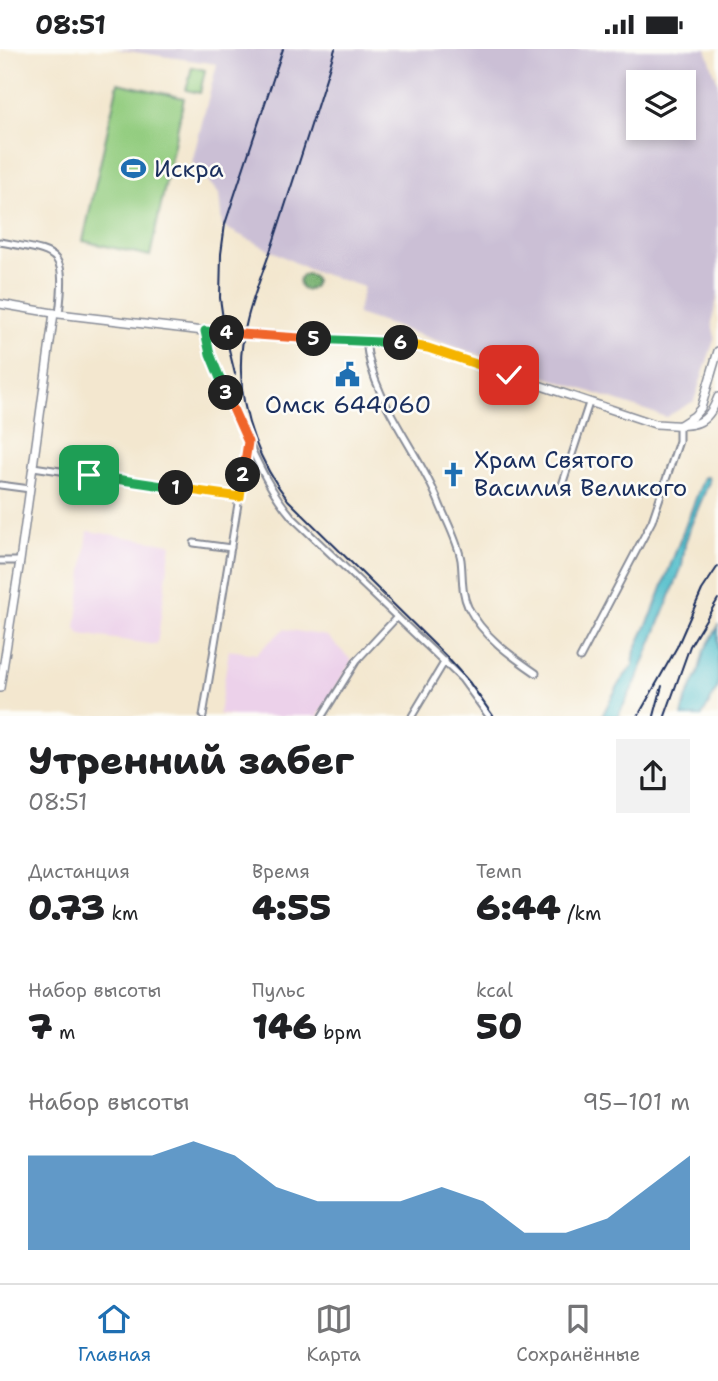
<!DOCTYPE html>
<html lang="ru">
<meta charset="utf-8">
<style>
body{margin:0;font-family:"Shantell Sans",sans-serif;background:#f2f2f2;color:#202124;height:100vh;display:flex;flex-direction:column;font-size:26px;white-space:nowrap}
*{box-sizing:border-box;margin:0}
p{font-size:23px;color:#757577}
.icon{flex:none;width:38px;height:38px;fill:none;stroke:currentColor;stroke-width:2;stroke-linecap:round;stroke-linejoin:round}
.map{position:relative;height:667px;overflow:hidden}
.side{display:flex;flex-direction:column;background:#fff;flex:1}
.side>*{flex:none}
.fabs{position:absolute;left:626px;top:21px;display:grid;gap:14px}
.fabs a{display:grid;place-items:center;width:70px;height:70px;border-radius:0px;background:#fff;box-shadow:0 4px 10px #0003;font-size:35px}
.pin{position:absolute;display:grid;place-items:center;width:60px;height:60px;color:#fff;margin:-30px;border-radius:14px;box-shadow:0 4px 10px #0006}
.km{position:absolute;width:35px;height:35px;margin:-18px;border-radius:50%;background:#222;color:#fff;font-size:19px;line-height:35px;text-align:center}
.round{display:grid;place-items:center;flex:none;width:74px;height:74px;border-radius:0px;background:#f2f2f2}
.overview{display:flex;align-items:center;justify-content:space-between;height:119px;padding:0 28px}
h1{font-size:38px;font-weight:800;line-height:52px}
.metrics{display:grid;grid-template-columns:repeat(3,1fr);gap:10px;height:119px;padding:7px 28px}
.metrics div{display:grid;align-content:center}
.metrics b{font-size:35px;font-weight:800}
.metrics small{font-size:19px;font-weight:400}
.metrics p{font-size:19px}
.chart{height:196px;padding:14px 28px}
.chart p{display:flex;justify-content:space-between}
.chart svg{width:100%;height:126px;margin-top:7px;fill:#1f6fb2;opacity:.7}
.status{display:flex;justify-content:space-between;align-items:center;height:49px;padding:0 35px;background:#fff;direction:ltr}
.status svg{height:19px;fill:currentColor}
.dock{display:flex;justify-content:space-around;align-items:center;height:98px;border-top:2px solid #e0e0e0;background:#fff;font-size:19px;color:#757577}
.dock a{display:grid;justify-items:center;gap:4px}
.dock .selected{color:#1f6fb2}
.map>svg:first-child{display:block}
</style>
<div class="status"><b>08:51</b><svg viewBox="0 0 49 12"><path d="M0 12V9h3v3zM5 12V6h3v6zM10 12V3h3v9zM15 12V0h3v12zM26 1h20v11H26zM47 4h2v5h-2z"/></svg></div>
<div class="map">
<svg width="718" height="667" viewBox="0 0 718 667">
<defs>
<pattern id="forest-firs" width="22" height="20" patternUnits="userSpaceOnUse" patternTransform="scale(1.75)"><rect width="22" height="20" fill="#77b06f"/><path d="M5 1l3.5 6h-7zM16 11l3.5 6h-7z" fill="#61905e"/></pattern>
</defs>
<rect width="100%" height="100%" fill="#fdfcf7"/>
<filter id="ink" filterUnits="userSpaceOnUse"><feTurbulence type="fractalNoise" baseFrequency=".0143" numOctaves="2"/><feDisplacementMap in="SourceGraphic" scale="14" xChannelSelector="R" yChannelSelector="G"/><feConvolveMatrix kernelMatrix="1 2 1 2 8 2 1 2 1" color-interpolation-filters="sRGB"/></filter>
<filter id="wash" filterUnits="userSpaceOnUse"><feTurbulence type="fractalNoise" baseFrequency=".00686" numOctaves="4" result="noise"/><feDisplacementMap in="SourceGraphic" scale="28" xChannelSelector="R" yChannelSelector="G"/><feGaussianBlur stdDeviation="1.57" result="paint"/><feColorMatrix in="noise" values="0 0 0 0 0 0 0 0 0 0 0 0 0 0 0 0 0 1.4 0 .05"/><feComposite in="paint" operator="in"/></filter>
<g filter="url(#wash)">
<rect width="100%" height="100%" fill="#f3e7cf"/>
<g fill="#ecd1ea">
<path d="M 88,482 L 171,495 L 157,596 L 80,585 L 76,579 Z"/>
<path d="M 284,580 L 327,587 L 352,612 L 318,667 L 235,667 L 219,665 L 229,601 L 256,605 Z"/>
</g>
<path fill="#cbbfd5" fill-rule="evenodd" d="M 114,0 L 706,0 L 718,34 L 718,245 L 712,274 L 715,288 L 694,352 L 666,368 L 357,265 L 364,238 L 310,221 L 222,177 L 219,145 L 192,113 L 217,15 ZM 639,33 L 684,33 L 684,79 L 639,79 Z"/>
<circle fill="url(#forest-firs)" stroke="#497066" stroke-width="2" cx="307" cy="233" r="8"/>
<g fill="#94cd81" stroke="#587e70" stroke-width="2">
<path d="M 192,18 L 205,21 L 200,44 L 186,41 Z"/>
<path d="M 118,34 L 184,49 L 150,207 L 83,192 Z"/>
</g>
<g fill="#50bdca" stroke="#367694" stroke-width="2">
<path d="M 704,428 L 708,428 L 709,433 L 691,476 L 685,495 L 682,517 L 673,540 L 636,632 L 618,667 L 602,667 L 620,633 L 633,616 L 635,601 L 652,565 Z"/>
<path d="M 718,578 L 718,638 L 702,667 L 682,667 L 686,650 L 698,625 L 704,602 Z"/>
</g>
</g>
<g filter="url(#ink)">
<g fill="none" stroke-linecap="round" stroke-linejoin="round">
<defs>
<g id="street">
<path d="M 0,193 C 59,204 67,199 59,265"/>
<path d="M 206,282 C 212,316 227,347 241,378 C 256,410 269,441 292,468 L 462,630 L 489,667"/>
<path d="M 366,292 C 372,353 419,401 440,456 C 447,473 458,493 461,511 C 463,527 461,543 468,558 C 483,587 510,606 536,624"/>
<path d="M 33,418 L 240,448"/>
<path d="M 0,436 L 30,440"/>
<path d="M 562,436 L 589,354"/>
<path d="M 194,494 L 231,499"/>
<path d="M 0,512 L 20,512"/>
<path d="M 580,609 L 652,472 L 679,392 L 679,376"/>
<path d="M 203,667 L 248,394"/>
<path d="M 322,667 L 357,611 L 397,568"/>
<path d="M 412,667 L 445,612"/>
</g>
<g id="secondary">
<path d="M 0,255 L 59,265 L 212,283 L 409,295 L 428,299 L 655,375 C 688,376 705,383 718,348"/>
<path d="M 680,376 L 694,367 L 701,359 L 718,302"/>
<path d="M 0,639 L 20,512 L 54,264"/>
</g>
</defs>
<use href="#street" stroke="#878b96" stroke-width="9"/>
<use href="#secondary" stroke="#878b96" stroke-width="10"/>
<use href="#street" stroke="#fff" stroke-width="5"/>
<use href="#secondary" stroke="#fff" stroke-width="7"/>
<g stroke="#1b2f5e" stroke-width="2">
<path d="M 335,0 C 315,65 294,129 273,194 C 259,235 239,278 241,323 C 242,368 260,415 288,451 L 446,607 L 470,634 L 493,667"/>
<path d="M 235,325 L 225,284 L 220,249 L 221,205 L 225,175 L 283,0"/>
<path d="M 638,667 L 677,598 L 702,541 L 718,517"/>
<path d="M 654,667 L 662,637"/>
<path d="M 665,667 L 690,597 L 718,550"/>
</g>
</g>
</g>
<g fill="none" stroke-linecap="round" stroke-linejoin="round" filter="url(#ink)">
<defs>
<path id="split-1" d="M 89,426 L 176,439"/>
<path id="split-2" d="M 176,439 L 240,448 L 243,426"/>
<path id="split-3" d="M 226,344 L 248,393 L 243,426"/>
<path id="split-4" d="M 226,344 L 210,305 L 205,282 L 227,284"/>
<path id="split-5" d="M 227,284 L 314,290"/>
<path id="split-6" d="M 314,290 L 401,294"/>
<path id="split-7" d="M 401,294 L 428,299 L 485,318"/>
<path id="split-8" d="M 485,318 L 509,326"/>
</defs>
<use href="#split-1" stroke="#fff" stroke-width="14"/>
<use href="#split-2" stroke="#fff" stroke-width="14"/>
<use href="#split-3" stroke="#fff" stroke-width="14"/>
<use href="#split-4" stroke="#fff" stroke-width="14"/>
<use href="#split-5" stroke="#fff" stroke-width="14"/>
<use href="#split-6" stroke="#fff" stroke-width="14"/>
<use href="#split-7" stroke="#fff" stroke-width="14"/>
<use href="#split-8" stroke="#fff" stroke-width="14"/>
<use href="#split-1" stroke="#22a559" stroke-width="9"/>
<use href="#split-2" stroke="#f5b400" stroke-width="9"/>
<use href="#split-3" stroke="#f0652b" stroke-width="9"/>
<use href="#split-4" stroke="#22a559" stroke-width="9"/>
<use href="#split-5" stroke="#f0652b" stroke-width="9"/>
<use href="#split-6" stroke="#22a559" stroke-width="9"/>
<use href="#split-7" stroke="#f5b400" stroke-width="9"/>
<use href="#split-8" stroke="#f5b400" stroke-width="9"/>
</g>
<defs>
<symbol id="stadium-bare" viewBox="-9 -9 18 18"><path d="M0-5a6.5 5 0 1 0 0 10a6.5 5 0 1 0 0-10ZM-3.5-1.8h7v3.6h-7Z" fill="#1f6fb2" stroke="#fdfcf7" stroke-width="2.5" paint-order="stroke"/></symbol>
<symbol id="civic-bare" viewBox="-9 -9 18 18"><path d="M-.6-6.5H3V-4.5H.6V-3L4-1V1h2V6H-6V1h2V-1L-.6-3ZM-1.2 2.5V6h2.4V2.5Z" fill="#1f6fb2" stroke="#fdfcf7" stroke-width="2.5" paint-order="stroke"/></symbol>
<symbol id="church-bare" viewBox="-9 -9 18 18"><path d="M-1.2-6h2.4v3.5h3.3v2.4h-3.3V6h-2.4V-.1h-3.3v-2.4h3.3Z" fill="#1f6fb2" stroke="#fdfcf7" stroke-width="2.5" paint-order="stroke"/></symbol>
</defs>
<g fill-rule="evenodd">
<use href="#stadium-bare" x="116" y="102" width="35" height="35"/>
<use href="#civic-bare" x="330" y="308" width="35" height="35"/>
<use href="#church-bare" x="436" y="408" width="35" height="35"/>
</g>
<g text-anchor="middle" stroke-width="5" stroke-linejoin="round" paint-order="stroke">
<g font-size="24" fill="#1b2f5e" stroke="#fdfcf7" text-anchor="start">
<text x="154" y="128">Искра</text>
<text x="348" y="364" text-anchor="middle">Омск 644060</text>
<text x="474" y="419">Храм Святого<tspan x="474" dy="28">Василия Великого</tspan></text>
</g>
</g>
</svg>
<div class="fabs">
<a><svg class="icon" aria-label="layers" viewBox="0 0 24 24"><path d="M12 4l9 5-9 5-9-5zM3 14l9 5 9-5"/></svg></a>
</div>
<div class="pin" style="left:89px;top:426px;background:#1e9e55"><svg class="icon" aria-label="arrive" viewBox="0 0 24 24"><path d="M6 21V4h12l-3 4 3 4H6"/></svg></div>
<div class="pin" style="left:509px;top:326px;background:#d93025"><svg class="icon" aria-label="check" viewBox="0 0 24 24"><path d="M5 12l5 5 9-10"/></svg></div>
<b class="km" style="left:176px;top:439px">1</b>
<b class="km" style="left:243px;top:426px">2</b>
<b class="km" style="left:226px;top:344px">3</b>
<b class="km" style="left:227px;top:284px">4</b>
<b class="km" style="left:314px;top:290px">5</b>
<b class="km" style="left:401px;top:294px">6</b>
</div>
<section class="side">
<div class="overview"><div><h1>Утренний забег</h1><p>08:51</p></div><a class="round"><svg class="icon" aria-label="share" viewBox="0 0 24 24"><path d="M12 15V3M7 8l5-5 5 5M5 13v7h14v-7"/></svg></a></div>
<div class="metrics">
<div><p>Дистанция</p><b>0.73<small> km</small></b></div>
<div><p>Время</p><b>4:55</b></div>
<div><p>Темп</p><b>6:44<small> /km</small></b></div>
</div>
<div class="metrics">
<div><p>Набор высоты</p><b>7<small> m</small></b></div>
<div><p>Пульс</p><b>146<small> bpm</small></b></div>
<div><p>kcal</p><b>50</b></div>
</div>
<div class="chart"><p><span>Набор высоты</span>95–101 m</p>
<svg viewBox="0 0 160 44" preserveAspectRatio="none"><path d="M0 44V11L10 11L20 11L30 11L40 6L50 11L60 22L70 27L80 27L90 27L100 22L110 27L120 38L130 38L140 33L150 22L160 11V44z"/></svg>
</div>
</section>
<nav class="dock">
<a class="selected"><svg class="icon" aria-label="home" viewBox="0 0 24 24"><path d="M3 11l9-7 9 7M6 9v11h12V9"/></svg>Главная</a>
<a><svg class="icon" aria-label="map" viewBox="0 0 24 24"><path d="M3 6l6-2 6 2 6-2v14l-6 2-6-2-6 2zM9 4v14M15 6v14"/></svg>Карта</a>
<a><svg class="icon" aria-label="saved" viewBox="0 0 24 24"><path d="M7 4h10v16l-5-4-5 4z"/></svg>Сохранённые</a>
</nav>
